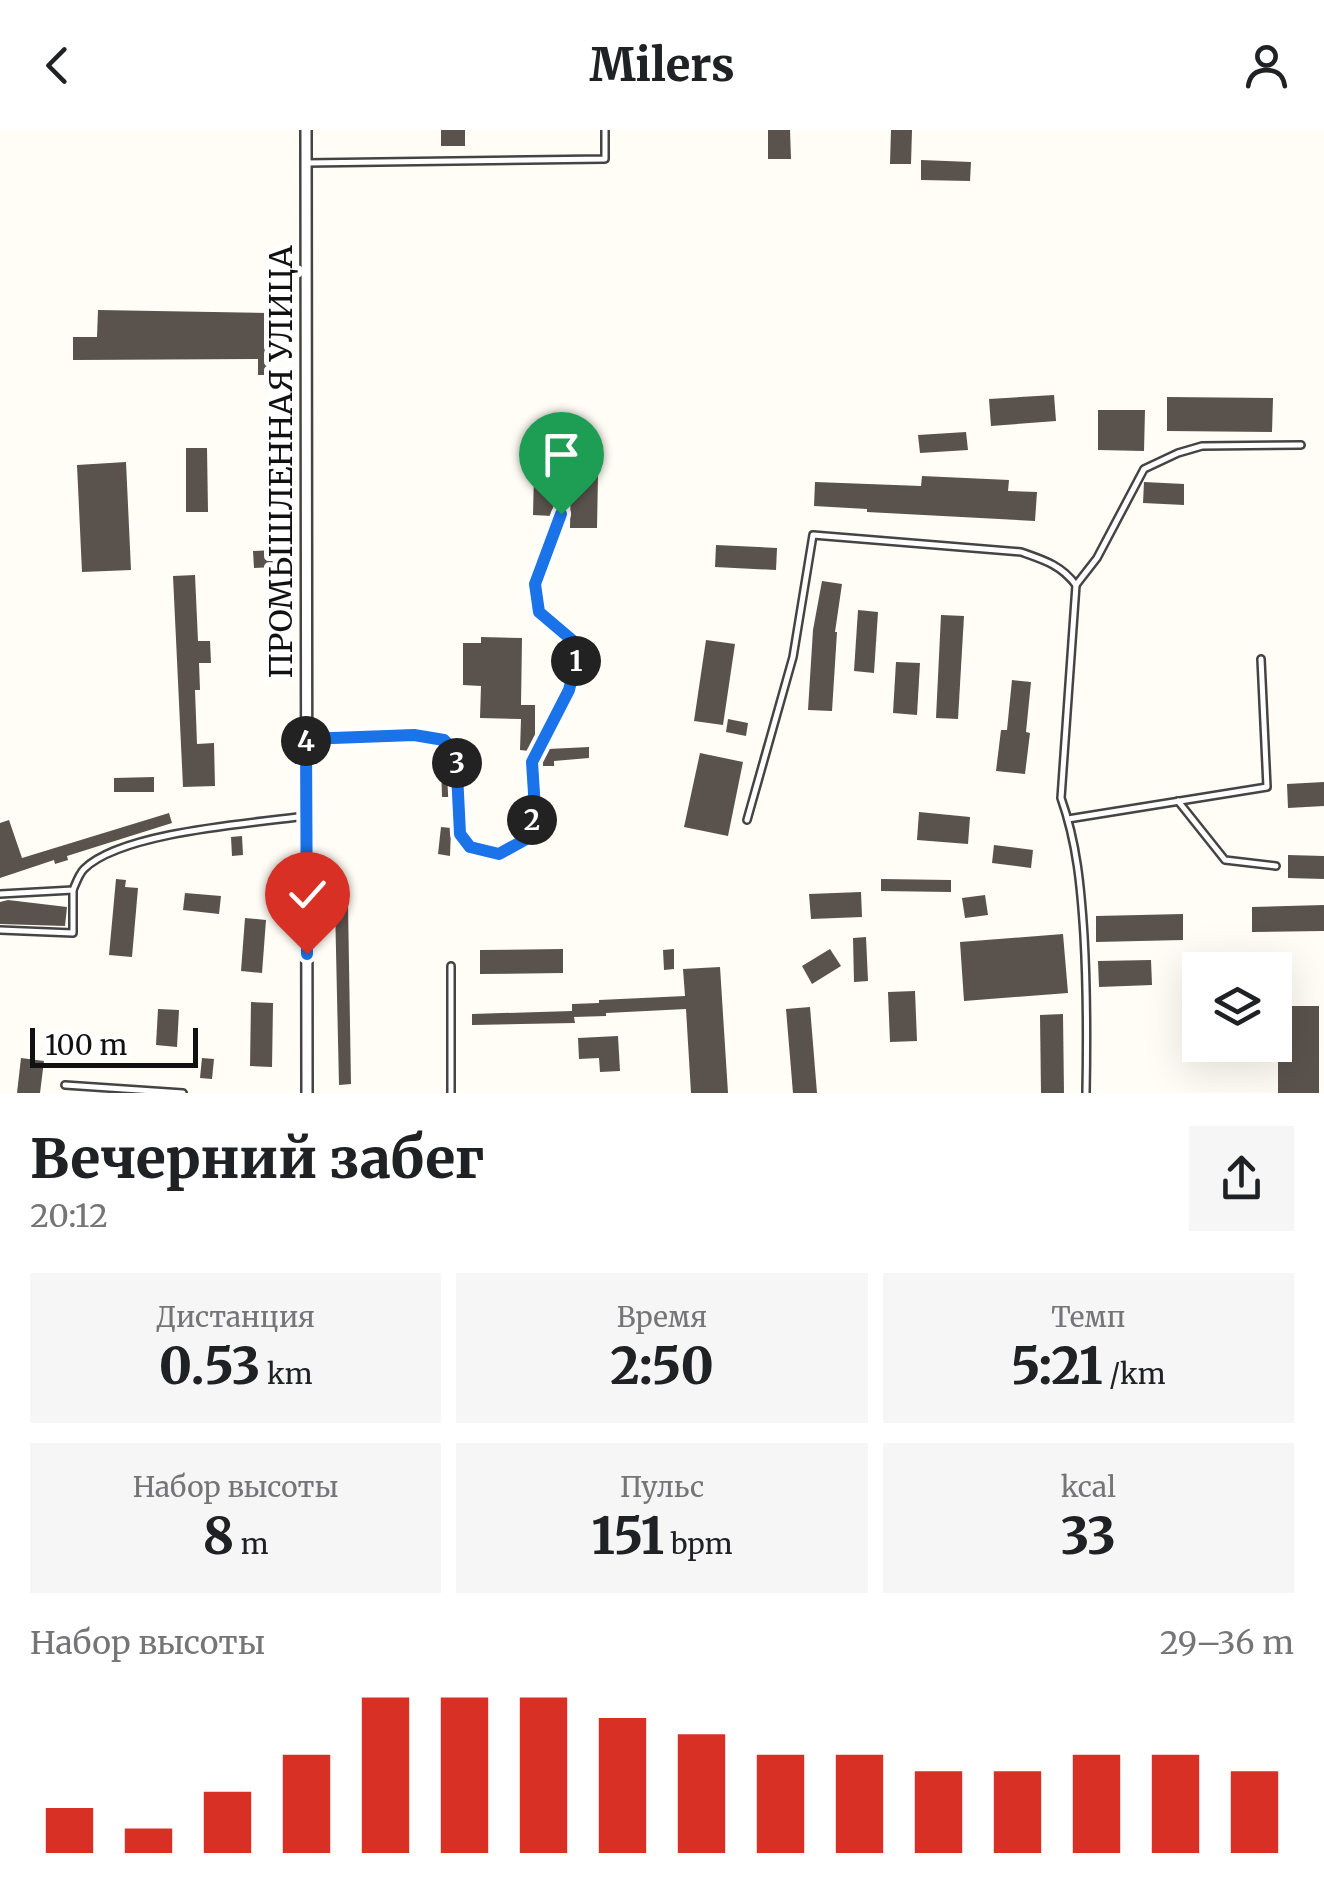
<!DOCTYPE html>
<html lang="ru">
<meta charset="utf-8">
<style>
body{margin:0;font-family:Merriweather,serif;background:#f6f6f6;color:#202124;height:100vh;display:flex;flex-direction:column;font-size:38px;white-space:nowrap}
*{box-sizing:border-box;margin:0}
p{font-size:32px;color:#757577}
.icon{flex:none;width:55px;height:55px;fill:none;stroke:currentColor;stroke-width:2;stroke-linecap:round;stroke-linejoin:round}
.map{position:relative;height:963px;overflow:hidden}
.drawer{display:flex;flex-direction:column;background:#fff;flex:1}
.drawer>*{flex:none}
.buttons{position:absolute;left:1182px;top:822px;display:grid;gap:20px}
.buttons a{display:grid;place-items:center;width:110px;height:110px;border-radius:0px;background:#fff;box-shadow:0 10px 40px #0002;font-size:50px}
.scale{position:absolute;left:30px;bottom:25px;width:168px;box-sizing:border-box;padding-left:10px;border:5px solid #111;border-top:0;font-size:28px;line-height:35px;white-space:nowrap;color:#111;-webkit-text-stroke:8px #fff;paint-order:stroke}
.pin{position:absolute;display:grid;place-items:center;width:85px;height:85px;color:#fff;margin:-102px -42px;border-radius:50% 50% 50% 0;rotate:-45deg;box-shadow:0 0 10px #0007}
.pin .icon{rotate:45deg}
.km{position:absolute;width:50px;height:50px;margin:-25px;border-radius:50%;background:#222;color:#fff;font-size:28px;line-height:50px;text-align:center}
.round{display:grid;place-items:center;flex:none;width:105px;height:105px;border-radius:0px;background:#f6f6f6}
.headline{display:flex;align-items:center;justify-content:space-between;height:170px;padding:0 30px}
h1{font-size:55px;font-weight:800;line-height:75px}
.stats{display:grid;grid-template-columns:repeat(3,1fr);gap:15px;height:170px;padding:10px 30px}
.stats div{display:grid;align-content:center;border-radius:0px;background:#f6f6f6;text-align:center}
.stats b{font-size:50px;font-weight:800}
.stats small{font-size:28px;font-weight:400}
.stats p{font-size:28px}
.chart{height:280px;padding:20px 30px}
.chart p{display:flex;justify-content:space-between}
.chart svg{width:100%;height:180px;margin-top:10px;stroke:#d93025;stroke-width:6}
header{display:flex;justify-content:space-between;align-items:center;height:130px;padding:0 30px;background:#fff;font-size:45px;font-weight:800}
.map>svg:first-child{display:block}
</style>
<header><svg class="icon" aria-label="back" viewBox="0 0 24 24"><path d="M15 5l-7 7 7 7"/></svg>Milers<svg class="icon" aria-label="person" viewBox="0 0 24 24"><circle cx="12" cy="8" r="4"/><path d="M4 21q1-7 8-7t8 7"/></svg></header>
<div class="map">
<svg width="1324" height="963" viewBox="0 0 1324 963">
<rect width="100%" height="100%" fill="#fffdf5"/>
<g fill="#5a524d">
<rect x="441" y="0" width="24" height="16"/>
<path d="M 768,0 L 790,0 L 791,29 L 768,29 Z"/>
<path d="M 891,0 L 912,0 L 911,34 L 890,34 Z"/>
<path d="M 921,30 L 971,32 L 970,51 L 921,50 Z"/>
<path d="M 98,180 L 269,183 L 269,245 L 258,245 L 258,229 L 73,230 L 73,207 L 97,207 Z"/>
<path d="M 1054,265 L 1056,291 L 991,296 L 989,269 Z"/>
<path d="M 1167,267 L 1273,268 L 1272,302 L 1167,301 Z"/>
<path d="M 1098,280 L 1145,280 L 1144,321 L 1098,320 Z"/>
<path d="M 966,302 L 968,320 L 920,323 L 918,305 Z"/>
<path d="M 186,318 L 207,318 L 208,382 L 186,382 Z"/>
<path d="M 126,332 L 131,440 L 82,442 L 77,335 Z"/>
<path d="M 534,343 L 558,344 L 552,386 L 533,385 Z"/>
<path d="M 571,344 L 598,344 L 597,398 L 570,398 Z"/>
<path d="M 922,346 L 1009,350 L 1008,361 L 1037,362 L 1035,391 L 867,382 L 867,379 L 814,376 L 815,352 L 921,356 Z"/>
<path d="M 1144,352 L 1184,354 L 1184,375 L 1143,373 Z"/>
<path d="M 716,415 L 777,418 L 776,440 L 715,437 Z"/>
<path d="M 274,420 L 275,437 L 254,438 L 253,421 Z"/>
<path d="M 195,445 L 198,511 L 210,511 L 211,533 L 199,533 L 200,560 L 195,560 L 197,614 L 214,613 L 215,656 L 183,657 L 173,446 Z"/>
<path d="M 822,451 L 842,454 L 835,502 L 837,502 L 832,581 L 808,580 L 813,500 Z"/>
<path d="M 858,480 L 878,482 L 874,543 L 854,541 Z"/>
<path d="M 941,485 L 964,486 L 958,589 L 936,588 Z"/>
<path d="M 481,507 L 522,508 L 521,575 L 535,575 L 535,609 L 529,621 L 520,620 L 521,589 L 480,588 L 481,556 L 463,555 L 463,513 L 481,513 Z"/>
<path d="M 706,510 L 735,514 L 723,595 L 694,591 Z"/>
<path d="M 896,532 L 920,533 L 917,585 L 893,583 Z"/>
<path d="M 1012,550 L 1031,552 L 1026,602 L 1030,603 L 1025,644 L 996,641 L 1001,600 L 1007,600 Z"/>
<path d="M 728,589 L 748,593 L 746,606 L 726,602 Z"/>
<path d="M 589,617 L 589,628 L 554,631 L 554,636 L 543,636 L 543,629 L 548,619 Z"/>
<path d="M 700,623 L 743,632 L 728,706 L 684,697 Z"/>
<path d="M 441,635 L 449,635 L 450,667 L 442,667 Z"/>
<path d="M 154,647 L 154,662 L 114,662 L 114,648 Z"/>
<path d="M 1324,652 L 1324,676 L 1288,678 L 1287,654 Z"/>
<path d="M 919,682 L 970,687 L 968,714 L 917,710 Z"/>
<path d="M 169,683 L 172,693 L 67,726 L 68,730 L 55,734 L 54,730 L 0,748 L 0,693 L 9,690 L 22,728 Z"/>
<path d="M 441,697 L 451,698 L 450,726 L 438,724 Z"/>
<path d="M 242,706 L 243,725 L 232,726 L 231,707 Z"/>
<path d="M 994,715 L 1033,720 L 1031,738 L 992,733 Z"/>
<path d="M 1288,725 L 1324,726 L 1324,749 L 1288,748 Z"/>
<path d="M 116,749 L 126,750 L 125,757 L 138,758 L 132,827 L 109,825 Z"/>
<path d="M 881,749 L 951,750 L 951,762 L 881,761 Z"/>
<path d="M 861,762 L 862,787 L 811,789 L 809,764 Z"/>
<path d="M 185,763 L 221,766 L 219,784 L 183,780 Z"/>
<path d="M 985,765 L 988,785 L 965,788 L 962,768 Z"/>
<path d="M 8,770 L 67,777 L 65,796 L 0,794 L 0,772 Z"/>
<path d="M 348,774 L 351,954 L 339,955 L 335,775 Z"/>
<path d="M 1324,775 L 1324,801 L 1252,802 L 1252,777 Z"/>
<path d="M 1183,784 L 1183,810 L 1096,812 L 1096,786 Z"/>
<path d="M 245,788 L 266,790 L 262,843 L 241,841 Z"/>
<path d="M 1063,804 L 1068,863 L 964,871 L 960,812 Z"/>
<path d="M 866,807 L 868,851 L 854,852 L 853,808 Z"/>
<path d="M 563,819 L 563,843 L 480,844 L 480,820 Z"/>
<path d="M 674,819 L 674,839 L 664,840 L 663,820 Z"/>
<path d="M 830,819 L 841,836 L 812,854 L 802,836 Z"/>
<path d="M 1151,830 L 1152,855 L 1099,857 L 1098,831 Z"/>
<path d="M 720,837 L 728,963 L 691,963 L 686,879 L 606,883 L 606,886 L 574,887 L 575,893 L 472,895 L 472,884 L 572,881 L 572,874 L 599,873 L 599,870 L 685,866 L 683,839 Z"/>
<path d="M 915,861 L 917,911 L 890,912 L 888,862 Z"/>
<path d="M 251,872 L 273,873 L 272,937 L 250,936 Z"/>
<rect x="1278" y="876" width="41" height="87"/>
<path d="M 810,877 L 817,963 L 793,963 L 786,879 Z"/>
<path d="M 158,879 L 179,880 L 177,917 L 156,915 Z"/>
<path d="M 1063,884 L 1064,963 L 1041,963 L 1040,885 Z"/>
<path d="M 618,906 L 620,941 L 600,942 L 599,928 L 579,929 L 578,908 Z"/>
<path d="M 21,928 L 44,931 L 40,963 L 17,963 Z"/>
<path d="M 202,928 L 214,929 L 212,949 L 200,948 Z"/>
</g>
<g fill="none" stroke-linecap="round" stroke-linejoin="round">
<defs>
<g id="service">
<path d="M 306,33 L 605,29 L 605,0"/>
<path d="M 1076,455 L 1097,428 L 1144,339 L 1178,323 L 1202,316 L 1301,315"/>
<path d="M 1178,671 L 1225,730 L 1276,736"/>
<path d="M 1068,689 L 1267,657 L 1261,529"/>
<path d="M 747,690 L 793,527 L 813,405 L 1021,422 C 1044,430 1061,435 1076,455 L 1061,668 C 1077,713 1081,758 1084,806 C 1087,859 1087,910 1086,963"/>
<path d="M 0,764 L 73,760 C 76,753 79,744 84,739 C 121,702 253,693 307,686"/>
<path d="M 0,800 L 73,803 L 73,760"/>
<path d="M 65,955 L 183,963"/>
<path d="M 451,963 L 451,836"/>
</g>
<g id="minor">
<path d="M 306,0 L 307,963"/>
<path d="M 306,609 L 413,605 L 444,610 L 457,622 L 459,704 L 471,717 L 499,724 L 528,708 L 535,679 L 532,632 L 569,560 L 577,530 L 572,510 L 539,482 L 535,454 L 561,384 L 564,349"/>
</g>
</defs>
<use href="#service" stroke="#444" stroke-width="10"/>
<use href="#minor" stroke="#444" stroke-width="14"/>
<use href="#service" stroke="#fff" stroke-width="5"/>
<use href="#minor" stroke="#fff" stroke-width="9"/>
</g>
<g fill="none" stroke-linecap="round" stroke-linejoin="round">
<defs>
<path id="route" d="M 307,824 L 306,609 L 414,605 L 444,610 L 456,622 L 460,704 L 470,717 L 499,724 L 528,708 L 535,679 L 532,632 L 569,560 L 576,530 L 572,510 L 539,482 L 535,454 L 561,384"/>
</defs>
<use href="#route" stroke="#fff" stroke-width="20"/>
<use href="#route" stroke="#1a73e8" stroke-width="12"/>
</g>
<g text-anchor="middle" stroke-width="10" stroke-linejoin="round" paint-order="stroke">
<g font-size="32" fill="#111" stroke="#fff">
<text transform="translate(281 332) rotate(-90)" y="11">ПРОМЫШЛЕННАЯ УЛИЦА</text>
</g>
</g>
</svg>
<div class="buttons">
<a><svg class="icon" aria-label="layers" viewBox="0 0 24 24"><path d="M12 4l9 5-9 5-9-5zM3 14l9 5 9-5"/></svg></a>
</div>
<div class="scale">100 m</div>
<div class="pin" style="left:561px;top:384px;background:#1e9e55"><svg class="icon" aria-label="arrive" viewBox="0 0 24 24"><path d="M6 21V4h12l-3 4 3 4H6"/></svg></div>
<div class="pin" style="left:307px;top:824px;background:#d93025"><svg class="icon" aria-label="check" viewBox="0 0 24 24"><path d="M5 12l5 5 9-10"/></svg></div>
<b class="km" style="left:576px;top:531px">1</b>
<b class="km" style="left:532px;top:690px">2</b>
<b class="km" style="left:457px;top:633px">3</b>
<b class="km" style="left:306px;top:611px">4</b>
</div>
<section class="drawer">
<div class="headline"><div><h1>Вечерний забег</h1><p>20:12</p></div><a class="round"><svg class="icon" aria-label="share" viewBox="0 0 24 24"><path d="M12 15V3M7 8l5-5 5 5M5 13v7h14v-7"/></svg></a></div>
<div class="stats">
<div><p>Дистанция</p><b>0.53<small> km</small></b></div>
<div><p>Время</p><b>2:50</b></div>
<div><p>Темп</p><b>5:21<small> /km</small></b></div>
</div>
<div class="stats">
<div><p>Набор высоты</p><b>8<small> m</small></b></div>
<div><p>Пульс</p><b>151<small> bpm</small></b></div>
<div><p>kcal</p><b>33</b></div>
</div>
<div class="chart"><p><span>Набор высоты</span>29–36 m</p>
<svg viewBox="0 0 160 44" preserveAspectRatio="none"><path d="M5 44V33M15 44V38M25 44V29M35 44V20M45 44V6M55 44V6M65 44V6M75 44V11M85 44V15M95 44V20M105 44V20M115 44V24M125 44V24M135 44V20M145 44V20M155 44V24"/></svg>
</div>
</section>
